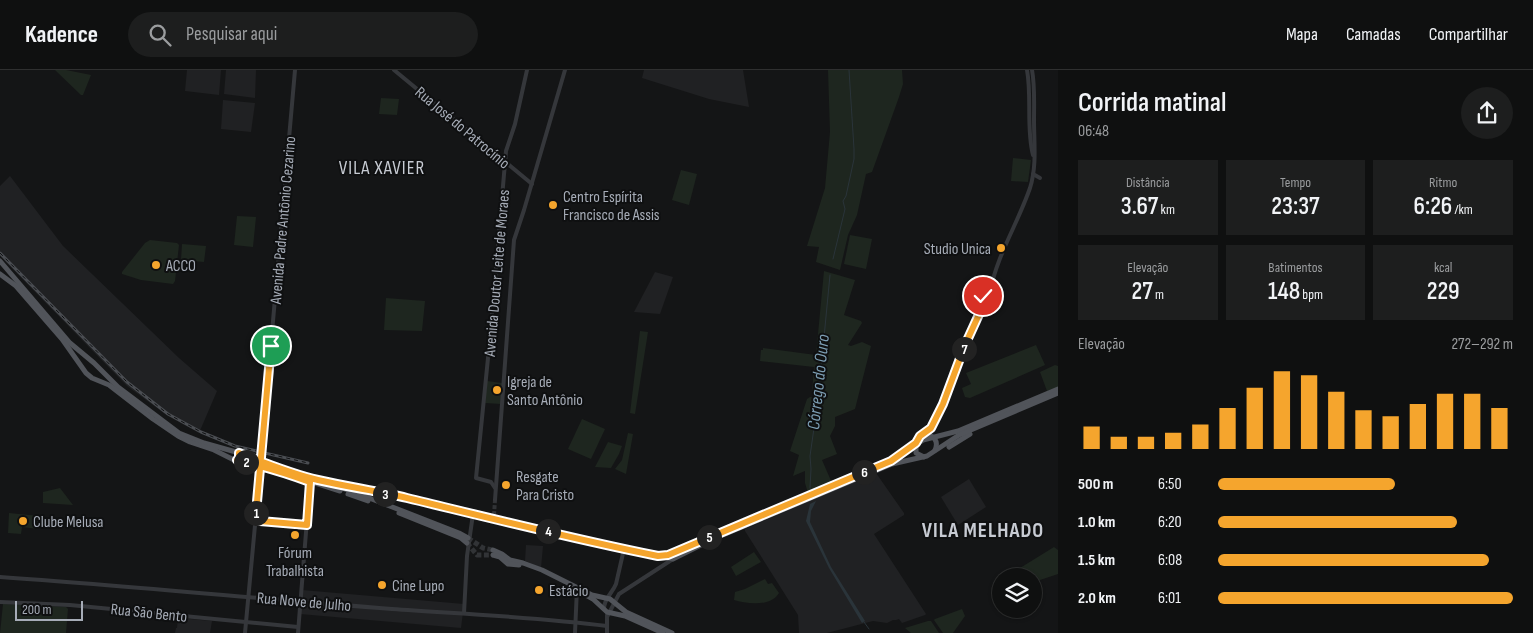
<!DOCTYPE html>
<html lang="pt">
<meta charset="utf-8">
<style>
body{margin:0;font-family:"Sofia Sans Condensed",sans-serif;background:#1d1e1e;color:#f1f3f6;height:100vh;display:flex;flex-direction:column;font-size:19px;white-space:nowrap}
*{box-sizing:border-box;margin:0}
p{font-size:16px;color:#9b9d9f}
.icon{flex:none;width:28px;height:28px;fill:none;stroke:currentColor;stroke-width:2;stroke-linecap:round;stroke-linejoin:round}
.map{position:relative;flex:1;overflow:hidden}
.sheet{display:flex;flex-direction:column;background:#0f1010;width:475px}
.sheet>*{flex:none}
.fabs{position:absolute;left:992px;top:498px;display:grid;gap:10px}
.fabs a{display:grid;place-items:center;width:50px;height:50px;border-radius:50%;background:#0f1010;box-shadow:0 1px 4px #0004,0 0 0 1px #2f3030;font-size:25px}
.scale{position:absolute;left:15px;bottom:12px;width:68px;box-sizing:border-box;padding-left:5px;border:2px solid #a6acb7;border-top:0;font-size:14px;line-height:18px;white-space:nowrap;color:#a6acb7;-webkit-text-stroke:4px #0f1011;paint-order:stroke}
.pin{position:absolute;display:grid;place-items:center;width:42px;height:42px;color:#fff;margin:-21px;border:2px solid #fff;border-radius:50%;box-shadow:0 1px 5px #0007}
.km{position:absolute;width:25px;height:25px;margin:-12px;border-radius:50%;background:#222;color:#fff;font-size:14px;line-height:25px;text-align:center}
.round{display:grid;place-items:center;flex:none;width:52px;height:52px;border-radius:26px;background:#1d1e1e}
.overview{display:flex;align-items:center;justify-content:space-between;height:85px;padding:0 20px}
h1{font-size:28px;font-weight:600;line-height:38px}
.figures{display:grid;grid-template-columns:repeat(3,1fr);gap:8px;height:85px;padding:5px 20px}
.figures div{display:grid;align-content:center;border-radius:0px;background:#1d1e1e;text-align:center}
.figures b{font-size:25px;font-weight:600}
.figures small{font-size:14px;font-weight:400}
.figures p{font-size:14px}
.chart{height:140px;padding:10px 20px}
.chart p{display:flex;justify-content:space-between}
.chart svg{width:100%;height:90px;margin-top:5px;stroke:#f5a52d;stroke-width:6}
ul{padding:0 20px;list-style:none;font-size:16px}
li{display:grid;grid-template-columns:80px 60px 1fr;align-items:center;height:38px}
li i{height:12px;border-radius:6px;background:#f5a52d}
header{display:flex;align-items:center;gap:30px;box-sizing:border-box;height:70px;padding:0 25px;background:#0f1010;border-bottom:1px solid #2f3030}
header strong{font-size:24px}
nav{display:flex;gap:28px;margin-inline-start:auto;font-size:18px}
.search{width:350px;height:45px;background:#1d1e1e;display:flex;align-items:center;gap:12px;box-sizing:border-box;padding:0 18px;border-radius:28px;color:#9b9d9f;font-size:19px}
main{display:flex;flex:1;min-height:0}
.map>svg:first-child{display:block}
</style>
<header>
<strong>Kadence</strong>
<div class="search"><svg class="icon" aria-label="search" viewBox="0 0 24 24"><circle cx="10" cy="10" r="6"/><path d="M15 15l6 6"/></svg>Pesquisar aqui</div>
<nav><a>Mapa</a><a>Camadas</a><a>Compartilhar</a></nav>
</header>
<main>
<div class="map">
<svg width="1058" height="563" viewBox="0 0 1058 563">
<rect width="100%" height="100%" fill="#141516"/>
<g fill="#202123">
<path d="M 187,0 L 221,0 L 219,25 L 185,21 Z"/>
<path d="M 226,0 L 256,0 L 255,28 L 224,24 Z"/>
<path d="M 644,0 L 743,0 L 749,37 L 709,29 L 642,8 Z"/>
<path d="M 223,30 L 255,33 L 251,62 L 221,59 Z"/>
<path d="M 10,106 L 63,176 L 179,288 L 217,321 L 199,363 L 168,346 L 127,316 L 0,186 L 0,116 Z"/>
<path d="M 655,202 L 673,207 L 660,244 L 634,242 Z"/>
<path d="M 876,403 L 904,443 L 904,445 L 874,464 L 926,544 L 925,545 L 902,553 L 899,549 L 896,550 L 893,550 L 887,553 L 873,551 L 827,563 L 799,563 L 798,545 L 745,461 L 745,459 Z"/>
<path d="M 969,409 L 986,437 L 958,455 L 941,427 Z"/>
<path d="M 526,475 L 543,476 L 541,498 L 525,491 Z"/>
<path d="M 302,520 L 464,534 L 461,558 L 300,544 Z"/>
<path d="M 178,548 L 212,551 L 210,563 L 175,563 L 176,558 L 177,558 Z"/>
</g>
<g fill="#1e261f">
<path d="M 55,0 L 66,0 L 91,5 L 83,25 L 81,25 Z"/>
<path d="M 828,0 L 902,0 L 903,14 L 899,27 L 872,102 L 866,104 L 857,145 L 848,165 L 840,200 L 816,192 L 819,177 L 807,176 L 825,118 L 830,62 Z"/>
<path d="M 381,28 L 399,29 L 397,45 L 379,44 Z"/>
<path d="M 1013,88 L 1031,90 L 1028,112 L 1011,111 Z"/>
<path d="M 681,100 L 697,104 L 689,135 L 672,130 Z"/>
<path d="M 237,146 L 256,147 L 253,177 L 234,175 Z"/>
<path d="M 850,165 L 872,169 L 866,199 L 844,194 Z"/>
<path d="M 150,170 L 177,173 L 179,175 L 175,211 L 173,214 L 141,210 L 122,204 L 122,202 L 145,173 Z"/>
<path d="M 182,174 L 206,176 L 204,192 L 181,190 Z"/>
<path d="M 824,201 L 855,210 L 844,245 L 861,251 L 862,253 L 848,275 L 851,276 L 862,272 L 871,276 L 855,339 L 835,347 L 835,356 L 830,366 L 837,384 L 822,390 L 832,413 L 808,423 L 805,413 L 805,401 L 793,406 L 799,385 L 790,381 L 807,329 L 810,327 L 813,327 L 812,323 L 814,297 L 760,291 L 761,280 L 763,280 L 763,278 L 816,285 Z"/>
<path d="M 386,228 L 425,231 L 422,261 L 384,260 Z"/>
<path d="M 640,261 L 648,262 L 635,344 L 630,343 Z"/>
<path d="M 1036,275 L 1045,295 L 970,328 L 965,327 L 962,318 L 971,314 L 966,303 Z"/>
<path d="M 1055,295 L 1058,296 L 1058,317 L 1047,321 L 1040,302 Z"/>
<path d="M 487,311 L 502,313 L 501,334 L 485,333 Z"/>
<path d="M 582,349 L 605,359 L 591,389 L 568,379 Z"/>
<path d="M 628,363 L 633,364 L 626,404 L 615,399 L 622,390 Z"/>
<path d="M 608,372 L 622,376 L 619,384 L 611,398 L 595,397 Z"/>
<path d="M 60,418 L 73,435 L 43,433 L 43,422 Z"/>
<path d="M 9,443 L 39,446 L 38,459 L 22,457 L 21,464 L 8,463 Z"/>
<path d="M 1054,477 L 1058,480 L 1058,504 L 1034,512 L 1034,506 L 1007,506 Z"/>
<path d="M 754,482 L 761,492 L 736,506 L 731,497 Z"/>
<path d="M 765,509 L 768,514 L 772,513 L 779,523 C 771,537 747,534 734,530 L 735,522 L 745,519 Z"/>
<path d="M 3,534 L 66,537 L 68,539 L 66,563 L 0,563 Z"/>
<path d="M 962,539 L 965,546 L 953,563 L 943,563 L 934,550 L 935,549 Z"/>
<path d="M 928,551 L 931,551 L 939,563 L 911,563 L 905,558 Z"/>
</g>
<path fill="#2a343a" d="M 816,431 L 811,441 L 810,452 L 831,497 L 865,551 L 862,553 L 829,498 L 806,451 L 810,434 Z"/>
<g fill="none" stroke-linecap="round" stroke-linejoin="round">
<g stroke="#2a343a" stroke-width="1">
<path d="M 833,189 L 845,139 L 843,131 L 846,126 L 854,89 L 854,79 L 849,0"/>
<path d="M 810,418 L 811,399 L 810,386 L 818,330 L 830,205"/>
<path d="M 864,552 L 869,559"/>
</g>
<path stroke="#313336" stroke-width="4" stroke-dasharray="4 2" stroke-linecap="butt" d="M 494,445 L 495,430"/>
<g stroke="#313336" stroke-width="5" stroke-dasharray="5 2.5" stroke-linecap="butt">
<path d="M 468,468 L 483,478 L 493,480"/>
<path d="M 467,473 L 477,485 L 493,485"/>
</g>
<g stroke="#35373b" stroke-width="4">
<path d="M 394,0 L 532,114"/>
<path d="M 1027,0 C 1032,27 1026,59 1033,85"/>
<path d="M 1033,104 L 1040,108"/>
<circle cx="987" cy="225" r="4.5"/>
<path d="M 990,222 C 997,185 1018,153 1030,118 C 1037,96 1034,72 1034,50 C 1034,33 1035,16 1032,0"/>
<path d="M 266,331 L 295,0"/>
<path d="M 916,373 L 920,366 L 931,358 L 939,342 L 965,275 L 981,240 L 988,230"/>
<path d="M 495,418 L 491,412 L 476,408 L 490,268 L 506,81 L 515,54 L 527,0"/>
<path d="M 495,430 L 514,170 L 524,140 L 565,0"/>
<path d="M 255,451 L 307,455"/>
<path d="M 0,507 C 131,516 261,529 392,539 C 464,544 536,547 607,556"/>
<path d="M 0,532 L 70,535 L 298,557"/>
<path d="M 604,539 C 604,528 612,524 616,514 L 624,479"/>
<path d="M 464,543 L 467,486 L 473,444"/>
<path d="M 607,545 L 607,563"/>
<path d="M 607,547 L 619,524 L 673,489"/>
<path d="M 245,563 L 258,423"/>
<path d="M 298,563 L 310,412"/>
<path d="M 575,563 L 577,518"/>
</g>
<g stroke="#51545a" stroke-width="5">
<path d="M 0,191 L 70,273 L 94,293 L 118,317 L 179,363 L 204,373 L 236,382 L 319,410"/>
<path d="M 0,204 L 16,216 L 62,269 L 86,303 L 92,308 L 109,315 L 153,349 L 178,366 L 190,372 L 214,380 L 232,389 L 278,401 L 340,421"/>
<path d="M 925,363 C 934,366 939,371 935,380"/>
<path d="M 916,373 L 916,383 L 924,387"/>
<path d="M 949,377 L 970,364"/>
<path d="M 887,392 L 923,370 L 958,361 L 1058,319"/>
<path d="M 316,409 L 405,428 L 470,444 L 673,489 L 711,470 L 892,394 L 927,386 L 959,365 L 1058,323"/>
<path d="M 336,416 L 359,424 L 459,463 L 468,468"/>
<path d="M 348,424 L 368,431"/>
<path d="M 399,443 L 461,468 L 467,473"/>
<path d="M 493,480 L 502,484 L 510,490 L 523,493 L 542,500 L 592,525 L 610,529 L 626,542 L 672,563"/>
<path d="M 493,485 L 500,487 L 508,494 L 519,495"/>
<path d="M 663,485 L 668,485 L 709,468"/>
<path d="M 584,524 L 593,529 L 607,542 L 625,546 L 663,563"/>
</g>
<defs>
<path id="rail" d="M 0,183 L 127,312 L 168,344 L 201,362 L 235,376 L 308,393"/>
</defs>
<use href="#rail" stroke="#4a4d52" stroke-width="3"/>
<use href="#rail" stroke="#0f1011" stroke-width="1" stroke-dasharray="4" stroke-linecap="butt"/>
<path stroke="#35373b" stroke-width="4" d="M 258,423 L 266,331"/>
</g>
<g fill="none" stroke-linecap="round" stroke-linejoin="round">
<defs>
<path id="route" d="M 271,276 L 256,443 L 260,451 L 307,455 L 310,412 C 286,403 262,396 237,390 L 239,388 L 239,383 C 265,393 291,404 318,410 C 348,417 378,421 407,428 C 490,448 573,469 658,486 L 668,485 L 891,391 L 916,373 L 920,366 L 931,358 L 943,334 L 965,275 L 981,240 L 983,226"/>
</defs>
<use href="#route" stroke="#fff" stroke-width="10"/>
<use href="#route" stroke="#f5a52d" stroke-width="6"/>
</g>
<g fill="#f5a52d" stroke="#0f1011" stroke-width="2">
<circle cx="553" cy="135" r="5"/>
<circle cx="1001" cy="178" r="5"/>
<circle cx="156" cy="195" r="5"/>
<circle cx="497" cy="320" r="5"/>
<circle cx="506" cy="415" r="5"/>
<circle cx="23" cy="451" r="5"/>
<circle cx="295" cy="465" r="5"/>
<circle cx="382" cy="515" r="5"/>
<circle cx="539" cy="520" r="5"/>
</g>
<g text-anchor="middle" stroke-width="4" stroke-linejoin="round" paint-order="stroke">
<g font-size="16" fill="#a6acb7" stroke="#0f1011">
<text transform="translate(463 57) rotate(40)" y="6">Rua José do Patrocínio</text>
<text transform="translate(282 150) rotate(-85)" y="6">Avenida Padre Antônio Cezarino</text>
<text transform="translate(496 203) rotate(-85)" y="6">Avenida Doutor Leite de Moraes</text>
<text transform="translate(304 531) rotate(5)" y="6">Rua Nove de Julho</text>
<text transform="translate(149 542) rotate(6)" y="6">Rua São Bento</text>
</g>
<g font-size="16" fill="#a6acb7" stroke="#0f1011" text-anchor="start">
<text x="563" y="132">Centro Espírita<tspan x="563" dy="18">Francisco de Assis</tspan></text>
<text x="991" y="184" text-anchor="end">Studio Unica</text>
<text x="166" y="201">ACCO</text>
<text x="507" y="317">Igreja de<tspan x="507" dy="18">Santo Antônio</tspan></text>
<text x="516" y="412">Resgate<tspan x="516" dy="18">Para Cristo</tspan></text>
<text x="33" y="457">Clube Melusa</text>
<text x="295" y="488" text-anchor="middle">Fórum<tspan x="295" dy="18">Trabalhista</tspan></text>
<text x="392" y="521">Cine Lupo</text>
<text x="549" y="526">Estácio</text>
</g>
<g font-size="18" font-style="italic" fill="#7c9db3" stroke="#0f1011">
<text transform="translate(818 312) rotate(-84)" y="6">Córrego do Ouro</text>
</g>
<g font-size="19" letter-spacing="1" fill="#c7cbd3" stroke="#0f1011">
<text x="382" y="104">VILA XAVIER</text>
</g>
<g font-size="21" font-weight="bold" letter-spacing="1" fill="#c7cbd3" stroke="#0f1011">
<text x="983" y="467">VILA MELHADO</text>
</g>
</g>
</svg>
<div class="fabs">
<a><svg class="icon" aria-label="layers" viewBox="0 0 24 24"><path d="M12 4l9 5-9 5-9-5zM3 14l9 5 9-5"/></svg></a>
</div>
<div class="scale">200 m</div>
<div class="pin" style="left:271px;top:276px;background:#1e9e55"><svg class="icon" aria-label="arrive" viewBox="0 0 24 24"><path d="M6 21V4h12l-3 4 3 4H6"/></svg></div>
<div class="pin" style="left:983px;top:226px;background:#d93025"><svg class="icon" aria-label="check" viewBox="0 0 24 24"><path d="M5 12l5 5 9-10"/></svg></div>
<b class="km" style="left:256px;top:443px">1</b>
<b class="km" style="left:246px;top:392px">2</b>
<b class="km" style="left:385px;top:424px">3</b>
<b class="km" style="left:548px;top:461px">4</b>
<b class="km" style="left:709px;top:467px">5</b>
<b class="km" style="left:864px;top:402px">6</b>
<b class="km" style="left:964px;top:279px">7</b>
</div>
<section class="sheet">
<div class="overview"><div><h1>Corrida matinal</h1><p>06:48</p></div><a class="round"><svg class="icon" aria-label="share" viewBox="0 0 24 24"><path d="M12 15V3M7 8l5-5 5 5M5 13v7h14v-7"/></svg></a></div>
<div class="figures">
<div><p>Distância</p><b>3.67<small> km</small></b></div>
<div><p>Tempo</p><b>23:37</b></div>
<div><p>Ritmo</p><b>6:26<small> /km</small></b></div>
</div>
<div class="figures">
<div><p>Elevação</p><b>27<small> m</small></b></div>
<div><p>Batimentos</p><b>148<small> bpm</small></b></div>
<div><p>kcal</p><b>229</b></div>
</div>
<div class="chart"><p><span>Elevação</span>272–292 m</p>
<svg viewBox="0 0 160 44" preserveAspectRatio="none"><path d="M5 44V33M15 44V38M25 44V38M35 44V36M45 44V32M55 44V24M65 44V14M75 44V6M85 44V8M95 44V16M105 44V25M115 44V28M125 44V22M135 44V17M145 44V17M155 44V24"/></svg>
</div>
<ul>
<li><b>500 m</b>6:50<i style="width:60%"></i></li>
<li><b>1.0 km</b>6:20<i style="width:81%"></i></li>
<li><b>1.5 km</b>6:08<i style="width:92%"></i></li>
<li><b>2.0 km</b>6:01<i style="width:100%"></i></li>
</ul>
</section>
</main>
